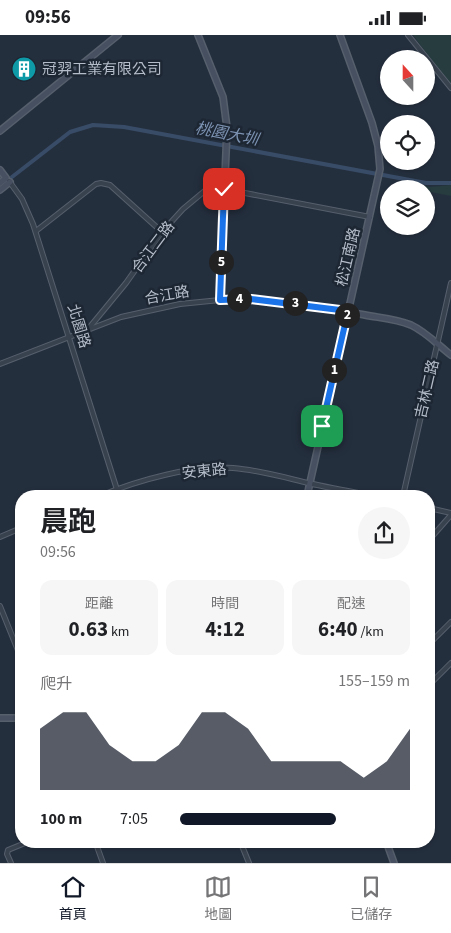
<!DOCTYPE html>
<html lang="zh-TW">
<meta charset="utf-8">
<style>
body{margin:0;font-family:"Source Sans 3","Noto Sans TC",sans-serif;background:#f6f6f6;color:#202124;height:100vh;display:flex;flex-direction:column;font-size:19px;white-space:nowrap}
*{box-sizing:border-box;margin:0}
p{font-size:16px;color:#757577}
.icon{flex:none;width:28px;height:28px;fill:none;stroke:currentColor;stroke-width:2;stroke-linecap:round;stroke-linejoin:round}
.map{position:relative;flex:1;overflow:hidden}
.details{position:absolute;left:15px;top:455px;width:420px;height:358px;display:flex;flex-direction:column;background:#fff;border-radius:20px;box-shadow:0 1px 4px #0004}
.details>*{flex:none}
.needle{width:32px;rotate:339deg}
.buttons{position:absolute;left:380px;top:15px;display:grid;gap:10px}
.buttons a{display:grid;place-items:center;width:55px;height:55px;border-radius:50%;background:#fff;box-shadow:0 1px 4px #0004;font-size:25px}
.pin{position:absolute;display:grid;place-items:center;width:42px;height:42px;color:#fff;margin:-21px;border-radius:10px;box-shadow:0 2px 8px #0006}
.km{position:absolute;width:25px;height:25px;margin:-12px;border-radius:50%;background:#222;color:#fff;font-size:14px;line-height:25px;text-align:center}
.round{display:grid;place-items:center;flex:none;width:52px;height:52px;border-radius:26px;background:#f6f6f6}
.summary{display:flex;align-items:center;justify-content:space-between;height:85px;padding:0 25px}
h1{font-size:28px;font-weight:700;line-height:38px}
.figures{display:grid;grid-template-columns:repeat(3,1fr);gap:8px;height:85px;padding:5px 25px}
.figures div{display:grid;align-content:center;border-radius:12px;background:#f6f6f6;text-align:center}
.figures b{font-size:21px;font-weight:700}
.figures small{font-size:14px;font-weight:400}
.figures p{font-size:14px}
.chart{height:140px;padding:10px 25px}
.chart p{display:flex;justify-content:space-between}
.chart svg{width:100%;height:90px;margin-top:5px;fill:#111827;opacity:.7}
ul{padding:0 25px;list-style:none;font-size:16px}
li{display:grid;grid-template-columns:80px 60px 1fr;align-items:center;height:38px}
li i{height:12px;border-radius:6px;background:#111827}
.status{display:flex;justify-content:space-between;align-items:center;height:35px;padding:0 25px;background:#fff;direction:ltr}
.status svg{height:14px;fill:currentColor}
.dock{display:flex;justify-content:space-around;align-items:center;height:70px;border-top:1px solid #e0e0e0;background:#fff;font-size:14px;color:#757577}
.dock a{display:grid;justify-items:center;gap:2px}
.dock .active{color:#111827}
.map>svg:first-child{display:block}
</style>
<div class="status"><b>09:56</b><svg viewBox="0 0 49 12"><path d="M0 12V9h3v3zM5 12V6h3v6zM10 12V3h3v9zM15 12V0h3v12zM26 1h20v11H26zM47 4h2v5h-2z"/></svg></div>
<div class="map">
<svg width="451" height="828" viewBox="0 0 451 828">
<rect width="100%" height="100%" fill="#242f3e"/>
<g fill="#263c3f">
<path d="M 413,0 L 451,0 L 451,51 Z"/>
<path d="M 399,146 L 430,152 L 451,150 L 451,161 L 426,156 L 426,154 L 415,154 L 398,150 Z"/>
</g>
<g fill="none" stroke-linecap="round" stroke-linejoin="round">
<path stroke="#394c67" stroke-width="4" d="M 12,142 L 70,97 L 93,90 L 124,92 L 426,148 L 451,148"/>
<defs>
<g id="street">
<path d="M 408,0 L 451,53"/>
<path d="M 9,146 L 22,164 L 33,189 L 119,461"/>
<path d="M 224,154 L 370,182"/>
<path d="M 36,196 L 96,149 L 101,148 L 110,150 L 162,197"/>
<path d="M 89,293 L 126,248 L 162,197 L 183,174 L 225,139"/>
<path d="M 0,329 L 121,282 L 180,269 L 220,265"/>
<path d="M 100,461 C 138,445 192,430 233,433 C 259,435 283,442 308,448 C 330,453 353,457 375,461"/>
<path d="M 403,461 L 451,248"/>
<path d="M 429,473 L 451,478"/>
<path d="M 0,502 L 21,493"/>
<path d="M 429,505 L 451,480"/>
<path d="M 0,571 L 21,623"/>
<path d="M 429,609 L 451,587"/>
<path d="M 429,650 L 451,628"/>
<path d="M 95,806 L 103,828"/>
<path d="M 240,806 L 249,828"/>
<path d="M 11,828 L 7,819 L 8,815 L 30,806"/>
</g>
<g id="secondary">
<path d="M 198,0 L 223,62 L 227,93 L 220,265 C 269,263 317,271 365,280 C 381,283 396,284 411,290 C 426,297 438,310 451,320"/>
<path d="M 0,96 L 118,0"/>
<path d="M 0,135 L 6,143 L 0,148"/>
<path d="M 0,155 L 10,147"/>
<path d="M 307,461 L 380,134 L 378,111 L 372,88 L 340,0"/>
<path d="M 0,683 L 21,683"/>
<path d="M 386,806 L 394,828"/>
</g>
</defs>
<use href="#street" stroke="#565f6c" stroke-width="6"/>
<use href="#secondary" stroke="#565f6c" stroke-width="8"/>
<use href="#street" stroke="#38414e" stroke-width="4"/>
<use href="#secondary" stroke="#465061" stroke-width="5"/>
</g>
<g fill="none" stroke-linecap="round" stroke-linejoin="round">
<defs>
<path id="route" d="M 224,154 L 220,265 L 251,264 L 348,276 L 322,391"/>
</defs>
<use href="#route" stroke="#fff" stroke-width="10"/>
<use href="#route" stroke="#1a73e8" stroke-width="6"/>
</g>
<defs>
<symbol id="building-disc" viewBox="-11 -11 22 22"><circle r="9.5" fill="#0f9aa8" stroke="#1d2633"/><path d="M-4-6H4V6H1V3H-1V6H-4ZM-2.5-4.3h1.7v1.8h-1.7ZM.8-4.3h1.7v1.8H.8ZM-2.5-1h1.7V.8h-1.7ZM.8-1h1.7V.8H.8Z" fill="#fff"/></symbol>
</defs>
<g fill-rule="evenodd">
<use href="#building-disc" x="10" y="20" width="28" height="28"/>
</g>
<g text-anchor="middle" stroke-width="5" stroke-linejoin="round" paint-order="stroke">
<g font-size="15" fill="#b4bcc9" stroke="#1d2633" text-anchor="start">
<text x="42" y="39">冠羿工業有限公司</text>
</g>
<g font-size="15" fill="#b4bcc9" stroke="#1d2633">
<text transform="translate(153 212) rotate(-53)" y="5">合江二路</text>
<text transform="translate(348 222) rotate(-77)" y="5">松江南路</text>
<text transform="translate(167 260) rotate(-10)" y="5">合江路</text>
<text transform="translate(79 291) rotate(73)" y="5">北園路</text>
<text transform="translate(427 354) rotate(-77)" y="5">吉林二路</text>
<text transform="translate(204 436) rotate(-6)" y="5">安東路</text>
</g>
<g font-size="16" font-style="italic" fill="#7c92b1" stroke="#1d2633">
<text transform="translate(227 98) rotate(11)" y="6">桃園大圳</text>
</g>
</g>
</svg>
<div class="buttons">
<a><svg class="needle" viewBox="-14 -14 28 28"><path d="M0-13l5 13h-10z" fill="#e53935"/><path d="M0 13l5-13h-10z" fill="#757577"/></svg></a>
<a><svg class="icon" aria-label="locate" viewBox="0 0 24 24"><circle cx="12" cy="12" r="6"/><path d="M12 2v4M12 18v4M2 12h4M18 12h4"/></svg></a>
<a><svg class="icon" aria-label="layers" viewBox="0 0 24 24"><path d="M12 4l9 5-9 5-9-5zM3 14l9 5 9-5"/></svg></a>
</div>
<div class="pin" style="left:322px;top:391px;background:#1e9e55"><svg class="icon" aria-label="arrive" viewBox="0 0 24 24"><path d="M6 21V4h12l-3 4 3 4H6"/></svg></div>
<div class="pin" style="left:224px;top:154px;background:#d93025"><svg class="icon" aria-label="check" viewBox="0 0 24 24"><path d="M5 12l5 5 9-10"/></svg></div>
<b class="km" style="left:334px;top:335px">1</b>
<b class="km" style="left:347px;top:280px">2</b>
<b class="km" style="left:295px;top:268px">3</b>
<b class="km" style="left:239px;top:264px">4</b>
<b class="km" style="left:221px;top:227px">5</b>
<section class="details">
<div class="summary"><div><h1>晨跑</h1><p>09:56</p></div><a class="round"><svg class="icon" aria-label="share" viewBox="0 0 24 24"><path d="M12 15V3M7 8l5-5 5 5M5 13v7h14v-7"/></svg></a></div>
<div class="figures">
<div><p>距離</p><b>0.63<small> km</small></b></div>
<div><p>時間</p><b>4:12</b></div>
<div><p>配速</p><b>6:40<small> /km</small></b></div>
</div>
<div class="chart"><p><span>爬升</span>155–159 m</p>
<svg viewBox="0 0 160 44" preserveAspectRatio="none"><path d="M0 44V14L10 6L20 6L30 22L40 30L50 30L60 22L70 6L80 6L90 14L100 30L110 30L120 30L130 30L140 38L150 30L160 14V44z"/></svg>
</div>
<ul>
<li><b>100 m</b>7:05<i style="width:68%"></i></li>
</ul>
</section>
</div>
<nav class="dock">
<a class="active"><svg class="icon" aria-label="home" viewBox="0 0 24 24"><path d="M3 11l9-7 9 7M6 9v11h12V9"/></svg>首頁</a>
<a><svg class="icon" aria-label="map" viewBox="0 0 24 24"><path d="M3 6l6-2 6 2 6-2v14l-6 2-6-2-6 2zM9 4v14M15 6v14"/></svg>地圖</a>
<a><svg class="icon" aria-label="saved" viewBox="0 0 24 24"><path d="M7 4h10v16l-5-4-5 4z"/></svg>已儲存</a>
</nav>
